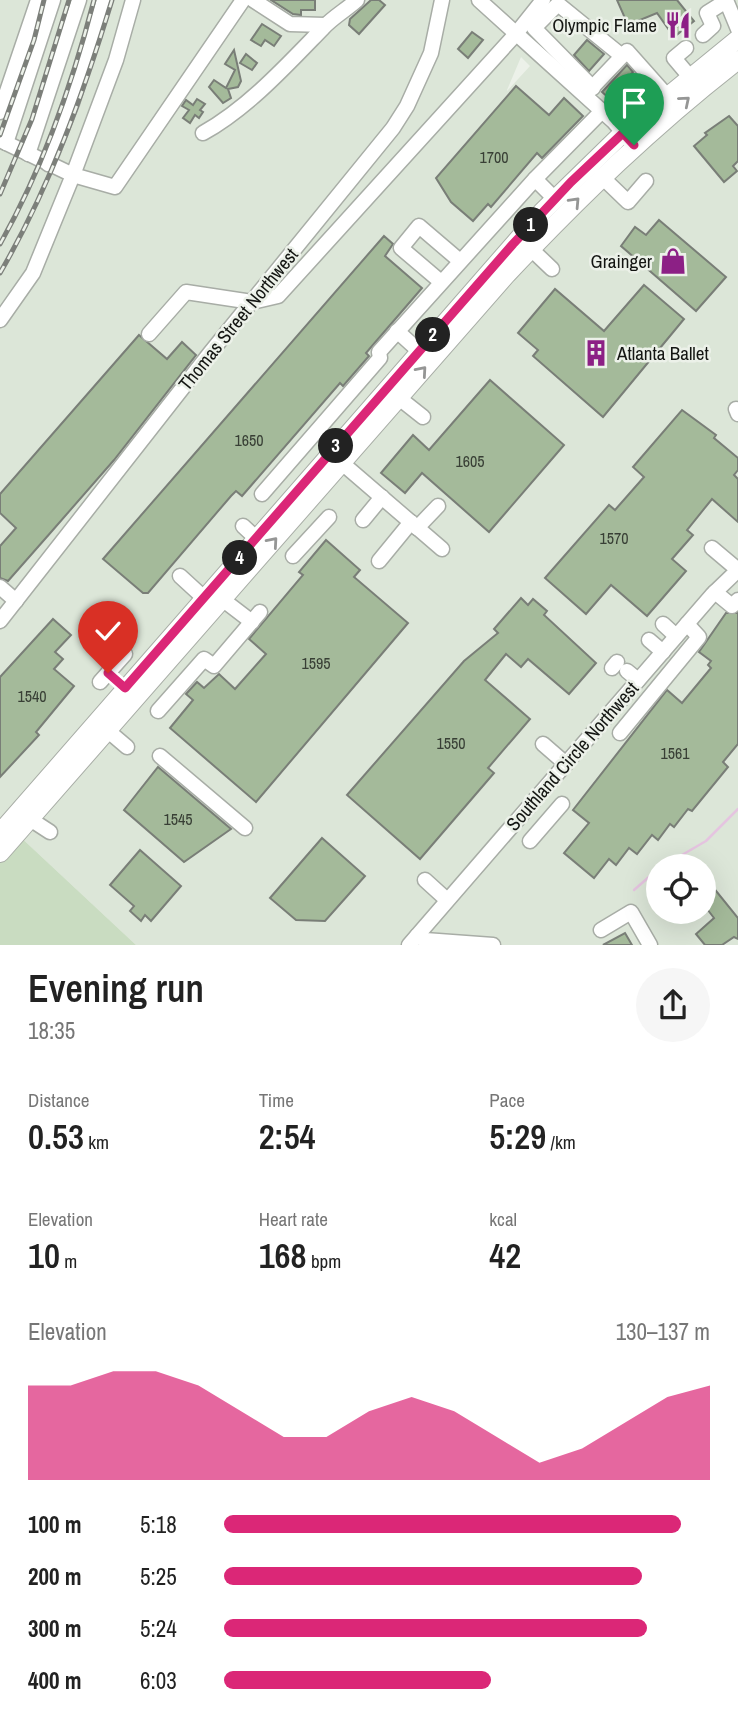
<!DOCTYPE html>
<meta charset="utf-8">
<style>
body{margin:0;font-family:"Archivo Narrow",sans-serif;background:#f6f6f6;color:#222;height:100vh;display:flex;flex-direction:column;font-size:26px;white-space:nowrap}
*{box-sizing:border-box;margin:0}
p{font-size:23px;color:#767676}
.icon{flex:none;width:38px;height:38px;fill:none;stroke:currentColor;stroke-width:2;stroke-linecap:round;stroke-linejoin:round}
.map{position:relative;height:945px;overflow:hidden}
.panel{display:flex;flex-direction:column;background:#fff;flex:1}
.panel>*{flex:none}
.controls{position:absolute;left:646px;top:854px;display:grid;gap:14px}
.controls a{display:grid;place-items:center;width:70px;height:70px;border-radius:50%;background:#fff;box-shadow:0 7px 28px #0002;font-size:35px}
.pin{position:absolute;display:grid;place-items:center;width:60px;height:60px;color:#fff;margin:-72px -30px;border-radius:50% 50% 50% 0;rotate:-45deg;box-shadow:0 0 7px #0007}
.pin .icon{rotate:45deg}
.km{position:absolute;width:35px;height:35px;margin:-18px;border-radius:50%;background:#222;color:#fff;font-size:19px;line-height:35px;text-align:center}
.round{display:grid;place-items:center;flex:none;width:74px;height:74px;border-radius:37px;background:#f6f6f6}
.head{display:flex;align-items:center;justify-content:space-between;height:119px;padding:0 28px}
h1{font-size:38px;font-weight:600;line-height:52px}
.metrics{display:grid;grid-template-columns:repeat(3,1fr);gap:10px;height:119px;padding:7px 28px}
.metrics div{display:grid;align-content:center}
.metrics b{font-size:35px;font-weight:600}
.metrics small{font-size:19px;font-weight:400}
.metrics p{font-size:19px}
.chart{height:196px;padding:14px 28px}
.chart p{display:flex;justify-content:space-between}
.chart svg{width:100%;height:126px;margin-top:7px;fill:#db2777;opacity:.7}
ul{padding:0 28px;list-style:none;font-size:23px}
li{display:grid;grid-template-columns:112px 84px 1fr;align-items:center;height:52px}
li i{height:18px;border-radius:9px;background:#db2777}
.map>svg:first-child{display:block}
</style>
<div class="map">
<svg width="738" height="945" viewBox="0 0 738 945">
<rect width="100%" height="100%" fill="#ecf1e9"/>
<path fill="#dce6d8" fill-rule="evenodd" d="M 0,0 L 738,0 L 738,945 L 136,945 L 15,832 L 0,855 ZM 521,57 L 530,66 L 507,91 L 507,90 ZM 658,866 L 704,866 L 704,912 L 658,912 Z"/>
<path fill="#c9dcc1" d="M 15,832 L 136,945 L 0,945 L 0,855 Z"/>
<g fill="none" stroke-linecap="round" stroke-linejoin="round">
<g stroke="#e5c4e0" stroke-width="2.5">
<path d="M 663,866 L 706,841 L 738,809"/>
<path d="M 634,890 L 658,869"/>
</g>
</g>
<g fill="#a4ba9a" stroke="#797e77" stroke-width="2">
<path d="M 271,0 L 315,0 L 315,10 L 301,10 L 301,15 L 293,14 Z"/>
<path d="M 371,0 L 379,0 L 385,5 L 359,34 L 349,25 L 350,19 Z"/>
<path d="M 617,0 L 677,0 L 694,21 L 674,37 L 657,13 L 628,25 Z"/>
<path d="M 262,24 L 281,36 L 274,46 L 265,40 L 261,46 L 251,40 Z"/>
<path d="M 472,32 L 483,40 L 468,58 L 458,49 Z"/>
<path d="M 587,40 L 604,54 L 589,71 L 574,55 Z"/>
<path d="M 234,50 L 241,81 L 238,87 L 228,89 L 231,98 L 223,103 L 209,87 L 214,80 L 226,88 L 235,70 L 225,64 Z"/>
<path d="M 246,54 L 257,63 L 252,70 L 240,63 Z"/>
<path d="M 627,65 L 633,72 L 610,99 L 602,92 Z"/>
<path d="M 516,86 L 549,115 L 564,98 L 583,116 L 542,158 L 537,153 L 491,207 L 488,204 L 473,221 L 451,202 L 436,178 Z"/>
<path d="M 197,99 L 205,104 L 200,110 L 203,112 L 199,118 L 195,115 L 190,123 L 183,118 L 189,110 L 182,106 L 186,100 L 193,105 Z"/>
<path d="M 729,116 L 738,126 L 738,161 L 733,166 L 737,171 L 724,182 L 694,146 L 707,135 L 705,133 Z"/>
<path d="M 659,220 L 726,277 L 696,311 L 621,246 L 635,227 L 646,235 Z"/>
<path d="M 384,236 L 393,244 L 385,256 L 422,288 L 372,346 L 366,353 L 369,356 L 343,386 L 340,383 L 242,496 L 236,491 L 231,496 L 148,593 L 143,593 L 103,559 Z"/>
<path d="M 644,285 L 684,319 L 603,417 L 533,356 L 538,350 L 518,333 L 555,289 L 604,331 Z"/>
<path d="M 139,335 L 167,359 L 182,342 L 196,355 L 114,460 L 52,531 L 8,581 L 0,578 L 0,546 L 16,528 L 0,513 L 0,494 Z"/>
<path d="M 490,380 L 564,445 L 489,532 L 422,473 L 405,493 L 381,473 L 413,435 L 429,450 Z"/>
<path d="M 682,410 L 716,435 L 714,438 L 738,458 L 738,470 L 734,475 L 738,479 L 738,522 L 712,499 L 687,530 L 693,535 L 672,559 L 686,571 L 647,616 L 611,585 L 586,614 L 545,578 L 609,505 L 615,510 L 644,477 L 633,467 Z"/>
<path d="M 326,540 L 360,570 L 354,577 L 408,623 L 256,802 L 170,728 L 193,700 L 186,694 L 197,682 L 204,688 L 219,674 L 235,689 L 266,654 L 249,639 L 303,575 L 299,572 Z"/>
<path d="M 521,598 L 528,605 L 533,599 L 547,611 L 544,615 L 596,663 L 569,694 L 528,659 L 521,667 L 506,654 L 485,680 L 530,719 L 488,768 L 494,773 L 420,859 L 347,795 L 464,661 L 498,633 L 494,629 Z"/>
<path d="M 726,613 L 738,613 L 738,744 L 723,762 L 728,767 L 692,811 L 688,809 L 674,827 L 670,824 L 658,840 L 652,835 L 637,854 L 629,848 L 616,865 L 609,859 L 594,878 L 564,853 L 589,823 L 573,810 L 667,690 L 682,703 L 711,668 L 708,665 L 711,661 L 699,652 Z"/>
<path d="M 53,619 L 71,635 L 55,652 L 63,659 L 54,669 L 74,686 L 36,732 L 39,735 L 0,777 L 0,677 Z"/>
<path d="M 158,767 L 231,829 L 184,862 L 124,810 Z"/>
<path d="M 322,838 L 365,876 L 325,921 L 296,920 L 270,898 Z"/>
<path d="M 140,850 L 181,886 L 151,921 L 145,915 L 141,921 L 130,911 L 134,906 L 110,885 Z"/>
<path d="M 704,876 L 738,918 L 738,939 L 734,937 L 722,945 L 705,945 L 696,934 L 714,918 L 704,905 Z"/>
<path d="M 625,933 L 632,945 L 603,945 Z"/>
</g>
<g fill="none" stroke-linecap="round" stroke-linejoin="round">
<defs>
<g id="minor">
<path d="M 253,0 L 290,24 L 325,25"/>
<path d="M 479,0 L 613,121 L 634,145"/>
<path d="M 726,0 L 738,29"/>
<path d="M 703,35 L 713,26 L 707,13 L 726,1"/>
<path d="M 686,48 L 674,58 L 690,77"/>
<path d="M 593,88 L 534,28 L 558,4 L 622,56"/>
<path d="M 587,93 L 627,51 L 667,96"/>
<path d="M 0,112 L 38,0"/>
<path d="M 203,133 C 248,108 287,65 323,28 C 333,17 346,10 357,0"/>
<path d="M 0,140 L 73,175 L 115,187 L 243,0"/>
<path d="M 6,143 L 53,0"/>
<path d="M 28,154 L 79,0"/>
<path d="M 48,164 L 72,103 L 104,0"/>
<path d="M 601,176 L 628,202 L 646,181"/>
<path d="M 535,179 L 602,111"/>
<path d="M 531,249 L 552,269"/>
<path d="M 441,282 L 401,248 L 419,226 L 460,261"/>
<path d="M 0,320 L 33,273 L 73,175 L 116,60 L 133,0"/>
<path d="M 397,331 L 419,351"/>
<path d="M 149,334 L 186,292 L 252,302 L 278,296 L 515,35 L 543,0"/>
<path d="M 399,398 L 423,417"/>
<path d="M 736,409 L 738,414"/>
<path d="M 342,463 L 442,549"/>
<path d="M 262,494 L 380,358 L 379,352 L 535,179 L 555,199"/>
<path d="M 363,520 L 382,497"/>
<path d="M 243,526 L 257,539"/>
<path d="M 417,528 L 438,506"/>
<path d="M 293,556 L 329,517"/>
<path d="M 379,561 L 411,522"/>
<path d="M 180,576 L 204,598"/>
<path d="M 0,587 L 16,601"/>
<path d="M 715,592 L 732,606 L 738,600"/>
<path d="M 222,599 L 252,622"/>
<path d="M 0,621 L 210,353 L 393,128 L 407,106 L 431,53 L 442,0"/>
<path d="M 663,624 L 676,636"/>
<path d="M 649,640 L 663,652"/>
<path d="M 612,668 L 617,662"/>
<path d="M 627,671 L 638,680"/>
<path d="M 100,682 L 125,654"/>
<path d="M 158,711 L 204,659 L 214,666 L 260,612"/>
<path d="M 107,730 L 127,747"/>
<path d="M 620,733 L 699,637 L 687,624"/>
<path d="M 543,744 L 566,764"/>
<path d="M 160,756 L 245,828"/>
<path d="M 30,819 L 50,832"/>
<path d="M 530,841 L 562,804"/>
<path d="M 425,880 L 447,900"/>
<path d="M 601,930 L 631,912 L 650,945"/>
<path d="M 417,936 L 425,940 L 493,945"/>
<path d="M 409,945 L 712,595 L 738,570 L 712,548"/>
</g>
<g id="major">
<path d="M 0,833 L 542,212 L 623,133 L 738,39"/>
<path d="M 0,853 L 507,274 C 580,197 654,125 738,60"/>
</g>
</defs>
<use href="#minor" stroke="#a8ada6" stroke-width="17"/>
<use href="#major" stroke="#a8ada6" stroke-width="20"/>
<use href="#minor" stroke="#fff" stroke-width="14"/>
<use href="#major" stroke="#fff" stroke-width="18"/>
<defs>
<g id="rail">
<path d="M 0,135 L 34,40 L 44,0"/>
<path d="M 0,194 L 32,119 L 69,0"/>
<path d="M 0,244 C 43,168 72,85 94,0"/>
<path d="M 0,273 C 50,187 83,95 112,0"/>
</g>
</defs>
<use href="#rail" stroke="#7c7f7a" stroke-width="5"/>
<use href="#rail" stroke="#ecf1e9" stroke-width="2.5" stroke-dasharray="8" stroke-linecap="butt"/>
</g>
<defs><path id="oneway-chevron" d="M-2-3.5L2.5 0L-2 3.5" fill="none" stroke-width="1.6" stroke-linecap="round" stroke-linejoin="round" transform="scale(1.75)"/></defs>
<g stroke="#959695">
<use href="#oneway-chevron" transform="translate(685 101) rotate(-40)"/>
<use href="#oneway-chevron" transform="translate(575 202) rotate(-47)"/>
<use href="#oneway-chevron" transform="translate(422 371) rotate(-49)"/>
<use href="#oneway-chevron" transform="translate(273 542) rotate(-49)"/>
</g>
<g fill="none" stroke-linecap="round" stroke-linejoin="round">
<defs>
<path id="route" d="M 108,673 L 125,688 L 513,244 L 571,182 L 623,133 L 634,145"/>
</defs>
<use href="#route" stroke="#fff" stroke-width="14"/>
<use href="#route" stroke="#db2777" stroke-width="9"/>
</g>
<defs>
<symbol id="restaurant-bare" viewBox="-9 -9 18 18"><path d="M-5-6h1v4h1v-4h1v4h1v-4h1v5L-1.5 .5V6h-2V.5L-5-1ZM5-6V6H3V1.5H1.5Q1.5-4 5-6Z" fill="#8c2085" stroke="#ecf1e9" stroke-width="2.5" paint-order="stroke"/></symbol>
<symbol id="shop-bare" viewBox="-9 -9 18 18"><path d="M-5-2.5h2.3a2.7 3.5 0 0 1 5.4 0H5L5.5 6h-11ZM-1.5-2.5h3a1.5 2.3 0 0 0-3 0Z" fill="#8c2085" stroke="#ecf1e9" stroke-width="2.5" paint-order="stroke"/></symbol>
<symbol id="building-bare" viewBox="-9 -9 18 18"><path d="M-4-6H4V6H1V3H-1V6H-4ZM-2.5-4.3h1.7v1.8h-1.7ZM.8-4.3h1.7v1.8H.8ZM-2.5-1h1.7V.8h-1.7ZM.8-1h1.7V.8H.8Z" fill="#8c2085" stroke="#ecf1e9" stroke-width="2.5" paint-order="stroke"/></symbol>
</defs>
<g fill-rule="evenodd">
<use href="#restaurant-bare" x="659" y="6" width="38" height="38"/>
<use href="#shop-bare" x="654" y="242" width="38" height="38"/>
<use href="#building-bare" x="577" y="334" width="38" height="38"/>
</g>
<g text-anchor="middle" stroke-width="5" stroke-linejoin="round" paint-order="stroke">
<g font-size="16" fill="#383f35">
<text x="494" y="163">1700</text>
<text x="249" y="446">1650</text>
<text x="470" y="467">1605</text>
<text x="614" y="544">1570</text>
<text x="316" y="669">1595</text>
<text x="32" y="702">1540</text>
<text x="451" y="749">1550</text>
<text x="675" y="759">1561</text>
<text x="178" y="825">1545</text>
</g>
<g font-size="19" fill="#141613" stroke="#ecf1e9" text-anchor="end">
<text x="657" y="32">Olympic Flame</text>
<text x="652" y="268">Grainger</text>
<text x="617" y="360" text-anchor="start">Atlanta Ballet</text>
</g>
<g font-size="19" fill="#141613" stroke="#ecf1e9">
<text transform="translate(238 319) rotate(-51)" y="7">Thomas Street Northwest</text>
<text transform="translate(572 756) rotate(-49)" y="7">Southland Circle Northwest</text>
</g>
</g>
</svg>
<div class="controls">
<a><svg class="icon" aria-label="locate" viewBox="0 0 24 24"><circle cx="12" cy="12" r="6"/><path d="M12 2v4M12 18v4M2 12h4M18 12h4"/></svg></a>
</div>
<div class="pin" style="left:634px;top:145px;background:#1e9e55"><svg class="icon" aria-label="arrive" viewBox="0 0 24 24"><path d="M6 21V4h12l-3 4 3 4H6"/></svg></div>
<div class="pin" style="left:108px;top:673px;background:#d93025"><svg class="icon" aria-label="check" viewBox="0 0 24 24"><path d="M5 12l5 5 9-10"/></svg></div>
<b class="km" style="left:531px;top:225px">1</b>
<b class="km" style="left:433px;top:335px">2</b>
<b class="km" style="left:336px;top:446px">3</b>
<b class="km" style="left:240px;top:558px">4</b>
</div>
<section class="panel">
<div class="head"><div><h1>Evening run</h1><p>18:35</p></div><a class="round"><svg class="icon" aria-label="share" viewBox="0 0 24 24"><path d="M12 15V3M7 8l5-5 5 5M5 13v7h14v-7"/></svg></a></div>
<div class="metrics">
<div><p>Distance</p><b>0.53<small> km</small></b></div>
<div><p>Time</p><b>2:54</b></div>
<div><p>Pace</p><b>5:29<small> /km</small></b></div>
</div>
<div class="metrics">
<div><p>Elevation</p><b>10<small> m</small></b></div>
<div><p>Heart rate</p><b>168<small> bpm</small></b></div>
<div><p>kcal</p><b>42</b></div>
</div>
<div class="chart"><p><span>Elevation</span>130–137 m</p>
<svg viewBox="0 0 160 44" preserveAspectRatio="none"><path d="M0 44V11L10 11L20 6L30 6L40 11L50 20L60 29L70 29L80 20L90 15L100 20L110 29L120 38L130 33L140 24L150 15L160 11V44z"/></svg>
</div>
<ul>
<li><b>100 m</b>5:18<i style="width:94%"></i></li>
<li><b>200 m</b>5:25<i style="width:86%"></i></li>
<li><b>300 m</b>5:24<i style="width:87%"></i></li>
<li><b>400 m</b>6:03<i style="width:55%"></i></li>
</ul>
</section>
